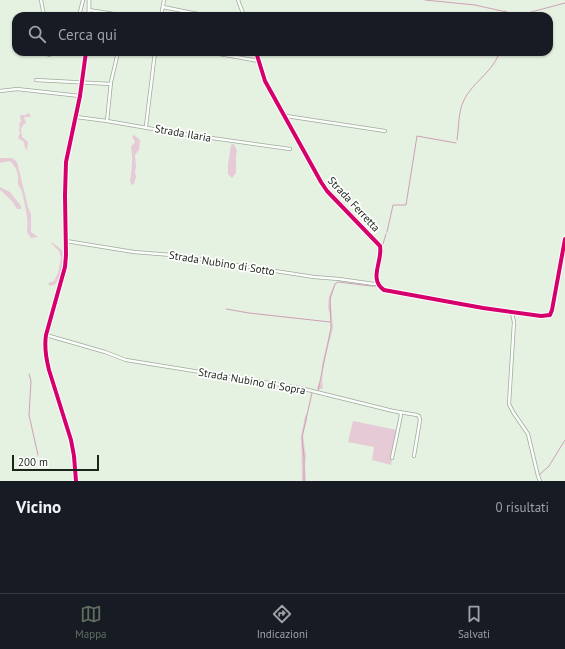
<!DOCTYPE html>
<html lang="it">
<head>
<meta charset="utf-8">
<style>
	body { margin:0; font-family:"PT Sans",sans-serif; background:#242831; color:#f1f3f6 }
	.scale { position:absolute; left:12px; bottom:10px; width:87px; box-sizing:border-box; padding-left:4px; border:2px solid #1c2419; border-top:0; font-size:11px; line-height:14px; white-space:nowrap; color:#1c2419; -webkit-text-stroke:3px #fff; paint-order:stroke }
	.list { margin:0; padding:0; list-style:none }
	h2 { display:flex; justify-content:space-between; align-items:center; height:52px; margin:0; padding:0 16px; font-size:17px }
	h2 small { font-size:13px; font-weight:400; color:#9ea1a6 }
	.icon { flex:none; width:22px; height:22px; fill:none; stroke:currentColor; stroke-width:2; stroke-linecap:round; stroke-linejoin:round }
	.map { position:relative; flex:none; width:565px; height:481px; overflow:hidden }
	.search { position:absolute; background:#171b24; box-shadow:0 1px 3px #0004; left:12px; right:12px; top:12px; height:44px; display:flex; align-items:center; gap:10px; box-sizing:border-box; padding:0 14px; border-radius:12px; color:#9ea1a6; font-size:15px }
	.sheet { height:112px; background:#171b24 }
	nav { display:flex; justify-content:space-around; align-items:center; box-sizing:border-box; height:56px; border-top:1px solid #363941; background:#171b24; font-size:11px; color:#9ea1a6 }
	nav a { display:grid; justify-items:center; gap:2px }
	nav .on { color:#626c5f }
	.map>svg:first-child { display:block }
	.green { fill:#e6cbd6 }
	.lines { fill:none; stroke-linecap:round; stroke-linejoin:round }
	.stream { stroke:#cea0b9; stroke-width:1 }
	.minor-casing { stroke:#a0aa9d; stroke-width:4 }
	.tertiary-casing { stroke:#a0aa9d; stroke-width:4.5 }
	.minor { stroke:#fbfdfa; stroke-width:2.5 }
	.tertiary { stroke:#fbfdfa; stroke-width:3 }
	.cycleway-casing { stroke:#fff; stroke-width:6 }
	.cycleway { stroke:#d6006c; stroke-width:4 }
	.labels { text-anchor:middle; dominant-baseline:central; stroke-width:3.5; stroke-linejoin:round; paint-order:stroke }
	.street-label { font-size:11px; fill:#1c2419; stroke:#fff }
</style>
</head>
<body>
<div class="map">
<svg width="565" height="481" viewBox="0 0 565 481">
	<rect width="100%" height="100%" fill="#e5f2e1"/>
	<g class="green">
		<path d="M 29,113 L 31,117 L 24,117 L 26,123 L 23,125 L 21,129 L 22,137 L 28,142 L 27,150 L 25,148 L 24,142 L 18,138 L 20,133 L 19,130 L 20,127 L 19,124 L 21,121 L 20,115 L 25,115 Z"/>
		<path d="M 134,135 L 140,140 L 139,150 L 135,155 L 136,167 L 135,171 L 136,177 L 134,184 L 132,185 L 130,181 C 132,171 133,157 131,147 L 135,142 L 132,136 Z"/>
		<path d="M 234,144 L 237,151 L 236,157 L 236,173 L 232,178 L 228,174 L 228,164 L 231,145 Z"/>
		<path d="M 0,158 L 12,158 L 17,162 L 28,207 L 31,214 L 31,232 L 38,237 L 31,238 L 27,232 C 29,219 25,206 22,192 C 21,189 19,187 18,184 C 18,183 18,178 18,177 C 18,171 14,165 10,161 L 0,163 Z"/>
		<path d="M 0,187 L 10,192 L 21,206 L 21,209 L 17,209 L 12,201 L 0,190 Z"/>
		<path d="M 51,243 L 53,243 C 56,246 61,248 63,252 C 66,258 60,279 56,283 C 54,286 53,285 50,286 L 48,283 L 54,281 L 58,273 L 61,258 L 59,251 Z"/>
		<path d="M 335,282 C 334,289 330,297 331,303 C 331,308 333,324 333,328 C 329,345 320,370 323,388 L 318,390 L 317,387 L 321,381 L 322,364 L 331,328 L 331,320 L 328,307 L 329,297 Z"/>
		<path d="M 307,414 L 307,419 L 303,435 L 305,451 L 306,454 L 305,464 L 306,481 L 302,481 L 301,437 L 305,416 Z"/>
		<path d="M 353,421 L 397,430 L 391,465 L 372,460 L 374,447 L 348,442 Z"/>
	</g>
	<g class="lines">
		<g class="stream">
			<path d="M 425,0 L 475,5 L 520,15 L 565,3"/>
			<path d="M 505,16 L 505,11"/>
			<path d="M 457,140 C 459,127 458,112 464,100 C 472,83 496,69 499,52"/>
			<path d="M 387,232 L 393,205 L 406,205 L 417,136 L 456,143"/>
			<path d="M 383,244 L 386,234"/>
			<path d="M 379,282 L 378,277 L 383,251"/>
			<path d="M 226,309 L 249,313 L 330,322"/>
			<path d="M 29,374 L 31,381 L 29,415 L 38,455"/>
			<path d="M 313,390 L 318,391 L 331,328 L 330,299 L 335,284 L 338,282 L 371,286 L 377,286"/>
			<path d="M 539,475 L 549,466 L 565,440"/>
			<path d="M 304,481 L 304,457 L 302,437 L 312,393"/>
		</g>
		<g class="minor-casing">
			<g id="minor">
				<path d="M 41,0 L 44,16"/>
				<path d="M 238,0 L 244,16"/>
				<path d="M 163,7 L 208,16"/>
				<path d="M 89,10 L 126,16"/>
				<path d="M 79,16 L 83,0"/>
				<path d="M 161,16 L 164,0"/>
				<path d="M 49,52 L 49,55"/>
				<path d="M 208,52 L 259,61"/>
				<path d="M 256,52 L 265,81 L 321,182 L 327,191 L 380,246 C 383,261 368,279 384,290 L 483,308 L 541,316 L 550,315 L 552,310 L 565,239"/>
				<path d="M 36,80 L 111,84"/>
				<path d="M 0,91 L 17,89 L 80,96"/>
				<path d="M 286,116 L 385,131"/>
				<path d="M 76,117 L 107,121 L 176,133 L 290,149"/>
				<path d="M 107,121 L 111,82 L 118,52"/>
				<path d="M 146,126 L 155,52"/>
				<path d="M 66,241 L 134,252 L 172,255 L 314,277 L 339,279 L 374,284 L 377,283"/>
				<path d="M 512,313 L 514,322 L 509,404 L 513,412 L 528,434 L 538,476 L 540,481"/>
				<path d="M 46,335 L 105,352 L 126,360 L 300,388 L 393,411 L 417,415 L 419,416 L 420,420 L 414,456"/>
				<path d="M 392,458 L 401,415 L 400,412"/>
			</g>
		</g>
		<g class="tertiary-casing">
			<g id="tertiary">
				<path d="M 89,16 L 89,0"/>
				<path d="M 76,481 L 74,456 L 71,440 L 49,370 C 46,358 44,347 46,335 L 65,267 L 66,255 L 65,195 L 66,162 L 80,96 L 86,52"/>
			</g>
		</g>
		<use href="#minor" class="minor"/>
		<use href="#tertiary" class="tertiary"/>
		<g class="cycleway-casing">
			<g id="cycleway">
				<path d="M 256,52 L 265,81 L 321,182 L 327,191 L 380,246 C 383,261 368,279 384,290 L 483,308 L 541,316 L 550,315 L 552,310 L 565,239"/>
				<path d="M 76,481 L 74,456 L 71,440 L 49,370 C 46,358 44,347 46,335 L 65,267 L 66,255 L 65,195 L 66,162 L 80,96 L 86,52"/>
			</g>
		</g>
		<use href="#cycleway" class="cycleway"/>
	</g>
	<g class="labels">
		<g class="street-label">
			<text transform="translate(183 133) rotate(10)">Strada Ilaria</text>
			<text transform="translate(354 204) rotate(47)">Strada Ferretta</text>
			<text transform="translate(222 263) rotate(9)">Strada Nubino di Sotto</text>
			<text transform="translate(252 381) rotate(10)">Strada Nubino di Sopra</text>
		</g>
	</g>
</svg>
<div class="scale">200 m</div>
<div class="search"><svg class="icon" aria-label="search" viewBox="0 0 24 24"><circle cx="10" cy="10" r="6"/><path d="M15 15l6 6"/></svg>Cerca qui</div>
</div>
<section class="sheet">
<h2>Vicino<small>0 risultati</small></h2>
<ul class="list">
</ul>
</section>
<nav>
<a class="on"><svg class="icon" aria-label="map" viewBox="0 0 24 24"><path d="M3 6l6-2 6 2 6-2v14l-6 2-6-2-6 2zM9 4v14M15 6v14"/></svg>Mappa</a>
<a><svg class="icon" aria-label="directions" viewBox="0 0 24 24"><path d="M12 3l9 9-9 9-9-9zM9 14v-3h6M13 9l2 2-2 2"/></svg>Indicazioni</a>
<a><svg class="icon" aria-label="saved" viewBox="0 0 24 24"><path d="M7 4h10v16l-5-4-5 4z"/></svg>Salvati</a>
</nav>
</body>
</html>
